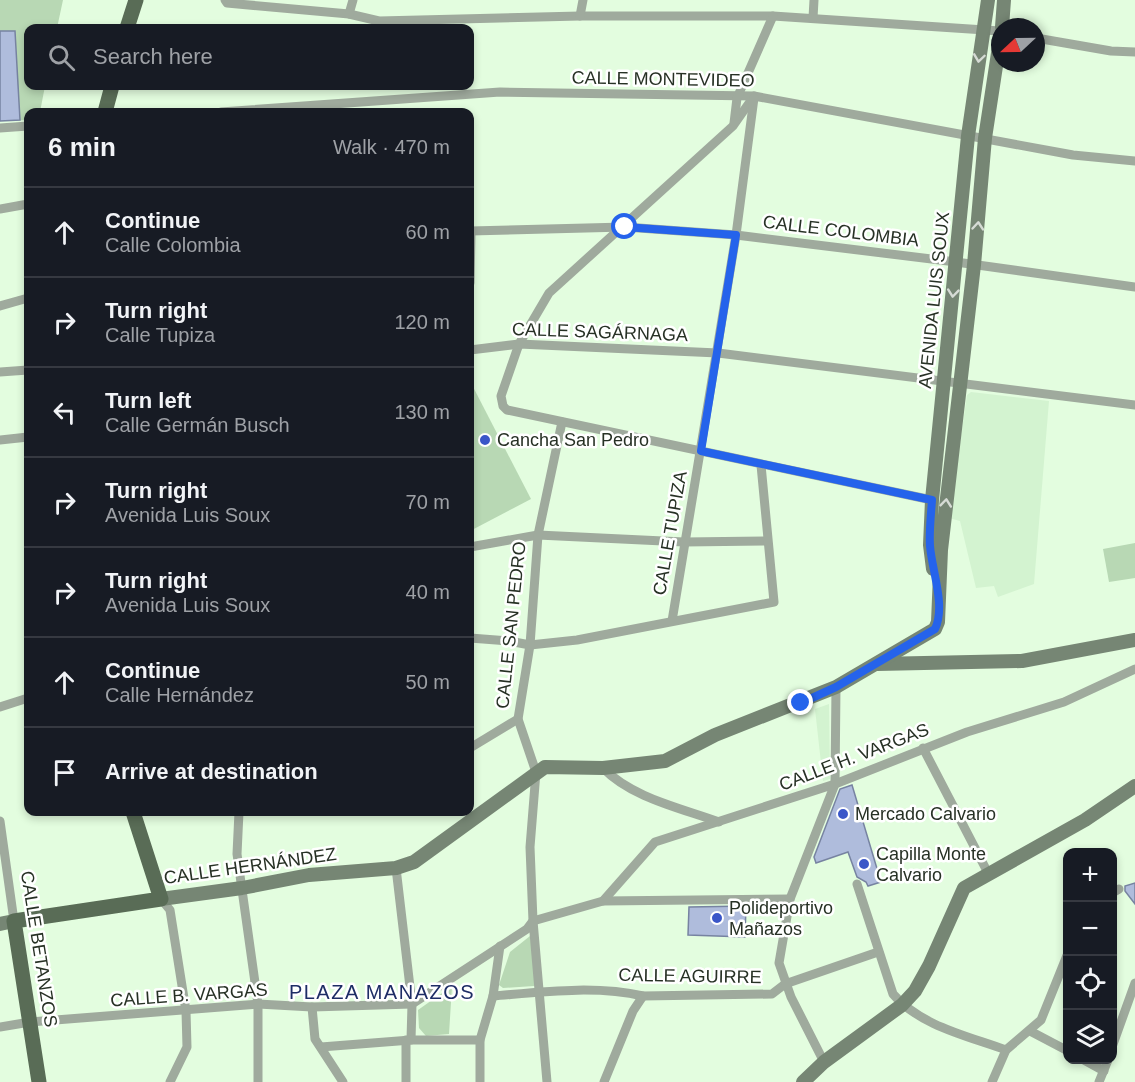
<!DOCTYPE html>
<html lang="en">
<head>
<meta charset="utf-8">
<style>
	body { margin:0; font-family:Arial,sans-serif; background:#20242c; color:#f1f3f6 }
	.controls { position:absolute; right:18px; bottom:18px; display:grid; overflow:hidden; border-radius:12px; box-shadow:0 3px 9px #0003 }
	.controls button { width:54px; height:54px; display:grid; place-items:center; padding:0; border:0; border-bottom:2px solid #363941; background:#171b24; color:#f1f3f6; font:30px sans-serif }
	.compass { position:absolute; left:991px; top:18px; width:54px; height:54px; border-radius:50%; background:#171b24; box-shadow:0 3px 9px #0003; rotate:248deg }
	.stop { position:absolute; width:18px; height:18px; margin:-14px; border:4px solid #2563eb; border-radius:50%; background:#fff }
	.stop.end { background:#2563eb; border-color:#fff; box-shadow:0 2px 6px #0008 }
	.list { margin:0; padding:0; list-style:none }
	h2 { display:flex; justify-content:space-between; align-items:center; height:78px; margin:0; padding:0 24px; font-size:26px }
	h2 small { font-size:20px; font-weight:400; color:#9ea1a6 }
	.list li { display:grid; grid-template-columns:39px 1fr auto; gap:18px; align-items:center; box-sizing:border-box; height:90px; padding:0 24px; border-top:2px solid #363941 }
	.list b { display:block; font-size:22px; white-space:nowrap }
	.list p { margin:0; font-size:20px; white-space:nowrap; color:#9ea1a6 }
	.list em { font-size:20px; font-style:normal; color:#9ea1a6 }
	.icon { flex:none; width:33px; height:33px; fill:none; stroke:currentColor; stroke-width:2; stroke-linecap:round; stroke-linejoin:round }
	.map { position:relative; flex:none; width:1135px; height:1082px; overflow:hidden }
	.search { position:absolute; background:#171b24; box-shadow:0 3px 9px #0003; left:24px; top:24px; width:450px; height:66px; display:flex; align-items:center; gap:15px; box-sizing:border-box; padding:0 21px; border-radius:12px; color:#9ea1a6; font-size:22px }
	.panel { position:absolute; background:#171b24; box-shadow:0 3px 9px #0003; left:24px; top:108px; width:450px; height:708px; border-radius:12px }
	.map>svg:first-child { display:block }
	.built { fill:#d3f3d0 }
	.green { fill:#b8d8b4 }
	.building { fill:#afbcdc; stroke:#7783a1; stroke-width:1.5 }
	.lines { fill:none; stroke-linecap:round; stroke-linejoin:round }
	.street { stroke:#9faa9d; stroke-width:9 }
	.secondary { stroke:#768674; stroke-width:14 }
	.primary { stroke:#596c56; stroke-width:15 }
	.oneway { stroke:#d6dbd5 }
	.route { stroke:#2563eb; stroke-width:8 }
	.poi-dot { fill:#3a56c8; stroke:#fff; stroke-width:2 }
	.labels { text-anchor:middle; dominant-baseline:central; stroke-width:5; stroke-linejoin:round; paint-order:stroke }
	.street-label { font-size:18px; fill:#273125; stroke:#fff }
	.poi-label { font-size:18px; fill:#273125; stroke:#fff; text-anchor:start }
	.neighbourhood-label { font-size:20px; letter-spacing:1.5px; fill:#1e2d65; stroke:#fff }
</style>
</head>
<body>
<div class="map">
<svg width="1135" height="1082" viewBox="0 0 1135 1082">
	<rect width="100%" height="100%" fill="#e3fddf"/>
	<g class="built">
		<path d="M 971,392 L 1049,401 L 1034,584 L 998,597 L 994,586 L 976,588 L 960,521 L 949,518 L 967,395 Z"/>
		<path d="M 829,704 L 830,779 L 823,781 L 815,709 Z"/>
	</g>
	<g class="green">
		<path d="M 0,0 L 63,0 L 57,28 L 28,28 L 28,86 L 45,86 L 40,112 L 28,112 L 28,120 L 0,121 Z"/>
		<path d="M 470,381 L 531,499 L 470,531 Z"/>
		<path d="M 1135,543 L 1135,578 L 1109,582 L 1103,549 Z"/>
		<path d="M 530,936 L 538,983 L 534,986 L 503,988 L 499,985 L 510,952 Z"/>
		<path d="M 452,986 L 449,1034 L 426,1036 L 419,1028 L 418,1010 Z"/>
	</g>
	<g class="building">
		<path d="M 0,31 L 15,31 L 20,120 L 0,121 Z"/>
		<path d="M 852,785 L 881,882 L 868,886 L 866,882 L 857,877 L 848,852 L 816,863 L 814,857 L 840,789 Z"/>
		<path d="M 1135,883 L 1135,904 L 1125,891 L 1125,886 Z"/>
		<path d="M 746,906 L 745,937 L 688,935 L 689,907 Z"/>
	</g>
	<g class="lines">
		<g class="street">
			<path d="M 225,0 L 227,3 L 349,14 L 379,21 L 580,16 L 773,16 L 1000,31"/>
			<path d="M 349,14 L 353,0"/>
			<path d="M 580,16 L 583,0"/>
			<path d="M 813,18 L 814,0"/>
			<path d="M 1036,38 L 1111,51 L 1135,52"/>
			<path d="M 754,96 L 733,126 L 549,293 L 519,344 L 501,396 L 503,406 L 507,410 L 932,500"/>
			<path d="M 221,112 L 500,92 L 754,96 L 1073,155 L 1135,161"/>
			<path d="M 734,123 L 737,98 L 773,16"/>
			<path d="M 0,128 L 28,126"/>
			<path d="M 0,209 L 28,204"/>
			<path d="M 470,231 L 625,227 L 736,235 L 956,262 L 1135,287"/>
			<path d="M 470,283 L 471,231"/>
			<path d="M 0,306 L 28,298"/>
			<path d="M 470,350 L 519,344 L 718,353 L 1135,405"/>
			<path d="M 0,372 L 28,370"/>
			<path d="M 0,440 L 28,437"/>
			<path d="M 470,547 L 538,535 L 684,542 L 767,541"/>
			<path d="M 672,621 L 736,235 L 754,98"/>
			<path d="M 470,638 L 509,641 L 530,645 L 577,640 L 774,602 L 761,465"/>
			<path d="M 0,707 L 28,698"/>
			<path d="M 470,748 L 518,719"/>
			<path d="M 923,748 L 988,873"/>
			<path d="M 603,768 C 632,798 681,808 719,822"/>
			<path d="M 239,812 L 237,854 L 258,1004 L 258,1082"/>
			<path d="M 0,821 L 14,921"/>
			<path d="M 396,868 L 412,1004 L 411,1040"/>
			<path d="M 857,884 L 893,994 C 920,1026 968,1036 1006,1050"/>
			<path d="M 1112,893 L 1119,889"/>
			<path d="M 161,899 L 170,910 L 186,1011 L 187,1047 L 170,1082"/>
			<path d="M 603,901 L 655,842 L 835,784 L 967,732 L 1064,702 L 1135,669"/>
			<path d="M 493,996 C 541,992 596,985 643,996 L 772,994 L 785,984 L 878,952"/>
			<path d="M 312,1007 L 315,1039 L 343,1082"/>
			<path d="M 0,1027 L 30,1022 L 258,1004 L 312,1007 L 412,1004 L 527,929 L 533,921 L 603,901 L 790,899"/>
			<path d="M 1030,1031 L 1068,1051"/>
			<path d="M 321,1047 L 411,1040 L 480,1040"/>
			<path d="M 1112,1047 L 1135,983"/>
			<path d="M 1084,1060 L 1104,1071"/>
			<path d="M 824,1062 L 791,997 L 779,963 L 790,899 L 835,784 L 836,687"/>
			<path d="M 406,1082 L 406,1040"/>
			<path d="M 480,1082 L 480,1040 L 493,996 L 500,946"/>
			<path d="M 547,1082 L 533,921 L 530,847 L 536,772 L 518,719 L 530,645 L 538,535 L 562,422"/>
			<path d="M 604,1082 L 633,1011 L 643,996"/>
			<path d="M 992,1082 L 1006,1050 L 1041,1020 L 1068,953"/>
			<path d="M 1099,1082 L 1108,1060"/>
		</g>
		<g class="secondary">
			<path d="M 1002,27 L 1004,0"/>
			<path d="M 933,569 L 930,545 L 932,500 L 968,136 L 988,0"/>
			<path d="M 877,664 L 1022,661 L 1135,640"/>
			<path d="M 161,899 L 242,888 L 309,875 L 396,868 L 414,862 L 545,767 L 603,768 L 665,761 L 715,735 L 836,687 L 935,629 L 938,622 L 941,550 L 974,265 L 985,138 L 1000,40"/>
			<path d="M 0,924 L 14,921"/>
			<path d="M 803,1082 L 824,1062 L 902,1005 L 915,991 L 929,966 L 964,888 L 1085,820 L 1135,786"/>
		</g>
		<g class="primary">
			<path d="M 127,28 L 136,0"/>
			<path d="M 105,112 L 112,86"/>
			<path d="M 39,1082 L 14,921 L 161,899 L 133,812"/>
		</g>
	</g>
	<defs><path id="oneway-chevron" d="M-2-3.5L2.5 0L-2 3.5" fill="none" stroke-width="1.6" stroke-linecap="round" stroke-linejoin="round" transform="scale(1.5)"/></defs>
	<g class="oneway">
		<use href="#oneway-chevron" transform="translate(979 58) rotate(98)"/>
		<use href="#oneway-chevron" transform="translate(978 226) rotate(-85)"/>
		<use href="#oneway-chevron" transform="translate(953 293) rotate(96)"/>
		<use href="#oneway-chevron" transform="translate(946 503) rotate(-84)"/>
	</g>
	<g class="lines">
		<path class="route" d="M 625,227 L 736,235 L 701,451 L 932,500 C 931,515 929,531 930,546 C 932,571 946,606 935,629 L 836,687 L 801,703"/>
	</g>
	<g class="poi-dot">
		<circle cx="485" cy="440" r="6"/>
		<circle cx="843" cy="814" r="6"/>
		<circle cx="864" cy="864" r="6"/>
		<circle cx="717" cy="918" r="6"/>
	</g>
	<g class="labels">
		<g class="street-label">
			<text transform="translate(663 79) rotate(1)">CALLE MONTEVIDEO</text>
			<text transform="translate(841 231) rotate(7)">CALLE COLOMBIA</text>
			<text transform="translate(934 300) rotate(-84)">AVENIDA LUIS SOUX</text>
			<text transform="translate(600 332) rotate(2)">CALLE SAGÁRNAGA</text>
			<text transform="translate(670 533) rotate(-80)">CALLE TUPIZA</text>
			<text transform="translate(511 625) rotate(-84)">CALLE SAN PEDRO</text>
			<text transform="translate(854 757) rotate(-21)">CALLE H. VARGAS</text>
			<text transform="translate(250 866) rotate(-8)">CALLE HERNÁNDEZ</text>
			<text transform="translate(39 949) rotate(81)">CALLE BETANZOS</text>
			<text transform="translate(690 976) rotate(1)">CALLE AGUIRRE</text>
			<text transform="translate(189 995) rotate(-4)">CALLE B. VARGAS</text>
		</g>
		<g class="poi-label">
			<text x="497" y="440">Cancha San Pedro</text>
			<text x="855" y="814">Mercado Calvario</text>
			<text x="876" y="854">Capilla Monte<tspan x="876" dy="21">Calvario</tspan></text>
			<text x="729" y="908">Polideportivo<tspan x="729" dy="21">Mañazos</tspan></text>
		</g>
		<g class="neighbourhood-label">
			<text x="382" y="992">PLAZA MANAZOS</text>
		</g>
	</g>
</svg>
<div class="controls">
<button>+</button>
<button>−</button>
<button><svg class="icon" aria-label="locate" viewBox="0 0 24 24"><circle cx="12" cy="12" r="6"/><path d="M12 2v4M12 18v4M2 12h4M18 12h4"/></svg></button>
<button><svg class="icon" aria-label="layers" viewBox="0 0 24 24"><path d="M12 4l9 5-9 5-9-5zM3 14l9 5 9-5"/></svg></button>
</div>
<svg class="compass" viewBox="-18 -18 36 36"><path d="M0-13l5 13h-10z" fill="#e53935"/><path d="M0 13l5-13h-10z" fill="#9ea1a6"/></svg>
<div class="stop" style="left:625px;top:227px"></div>
<div class="stop end" style="left:801px;top:703px"></div>
<div class="search"><svg class="icon" aria-label="search" viewBox="0 0 24 24"><circle cx="10" cy="10" r="6"/><path d="M15 15l6 6"/></svg>Search here</div>
<section class="panel">
<h2>6 min<small>Walk · 470 m</small></h2>
<ul class="list">
<li><svg class="icon" aria-label="ahead" viewBox="0 0 24 24"><path d="M12 20V5M6 11l6-6 6 6"/></svg><div><b>Continue</b><p>Calle Colombia</p></div><em>60 m</em></li>
<li><svg class="icon" aria-label="right" viewBox="0 0 24 24"><path d="M7 20v-9h11M14 6l5 5-5 5"/></svg><div><b>Turn right</b><p>Calle Tupiza</p></div><em>120 m</em></li>
<li><svg class="icon" aria-label="left" viewBox="0 0 24 24"><path d="M17 20v-9H6M10 6l-5 5 5 5"/></svg><div><b>Turn left</b><p>Calle Germán Busch</p></div><em>130 m</em></li>
<li><svg class="icon" aria-label="right" viewBox="0 0 24 24"><path d="M7 20v-9h11M14 6l5 5-5 5"/></svg><div><b>Turn right</b><p>Avenida Luis Soux</p></div><em>70 m</em></li>
<li><svg class="icon" aria-label="right" viewBox="0 0 24 24"><path d="M7 20v-9h11M14 6l5 5-5 5"/></svg><div><b>Turn right</b><p>Avenida Luis Soux</p></div><em>40 m</em></li>
<li><svg class="icon" aria-label="ahead" viewBox="0 0 24 24"><path d="M12 20V5M6 11l6-6 6 6"/></svg><div><b>Continue</b><p>Calle Hernández</p></div><em>50 m</em></li>
<li><svg class="icon" aria-label="arrive" viewBox="0 0 24 24"><path d="M6 21V4h12l-3 4 3 4H6"/></svg><div><b>Arrive at destination</b></div></li>
</ul>
</section>
</div>
</body>
</html>
